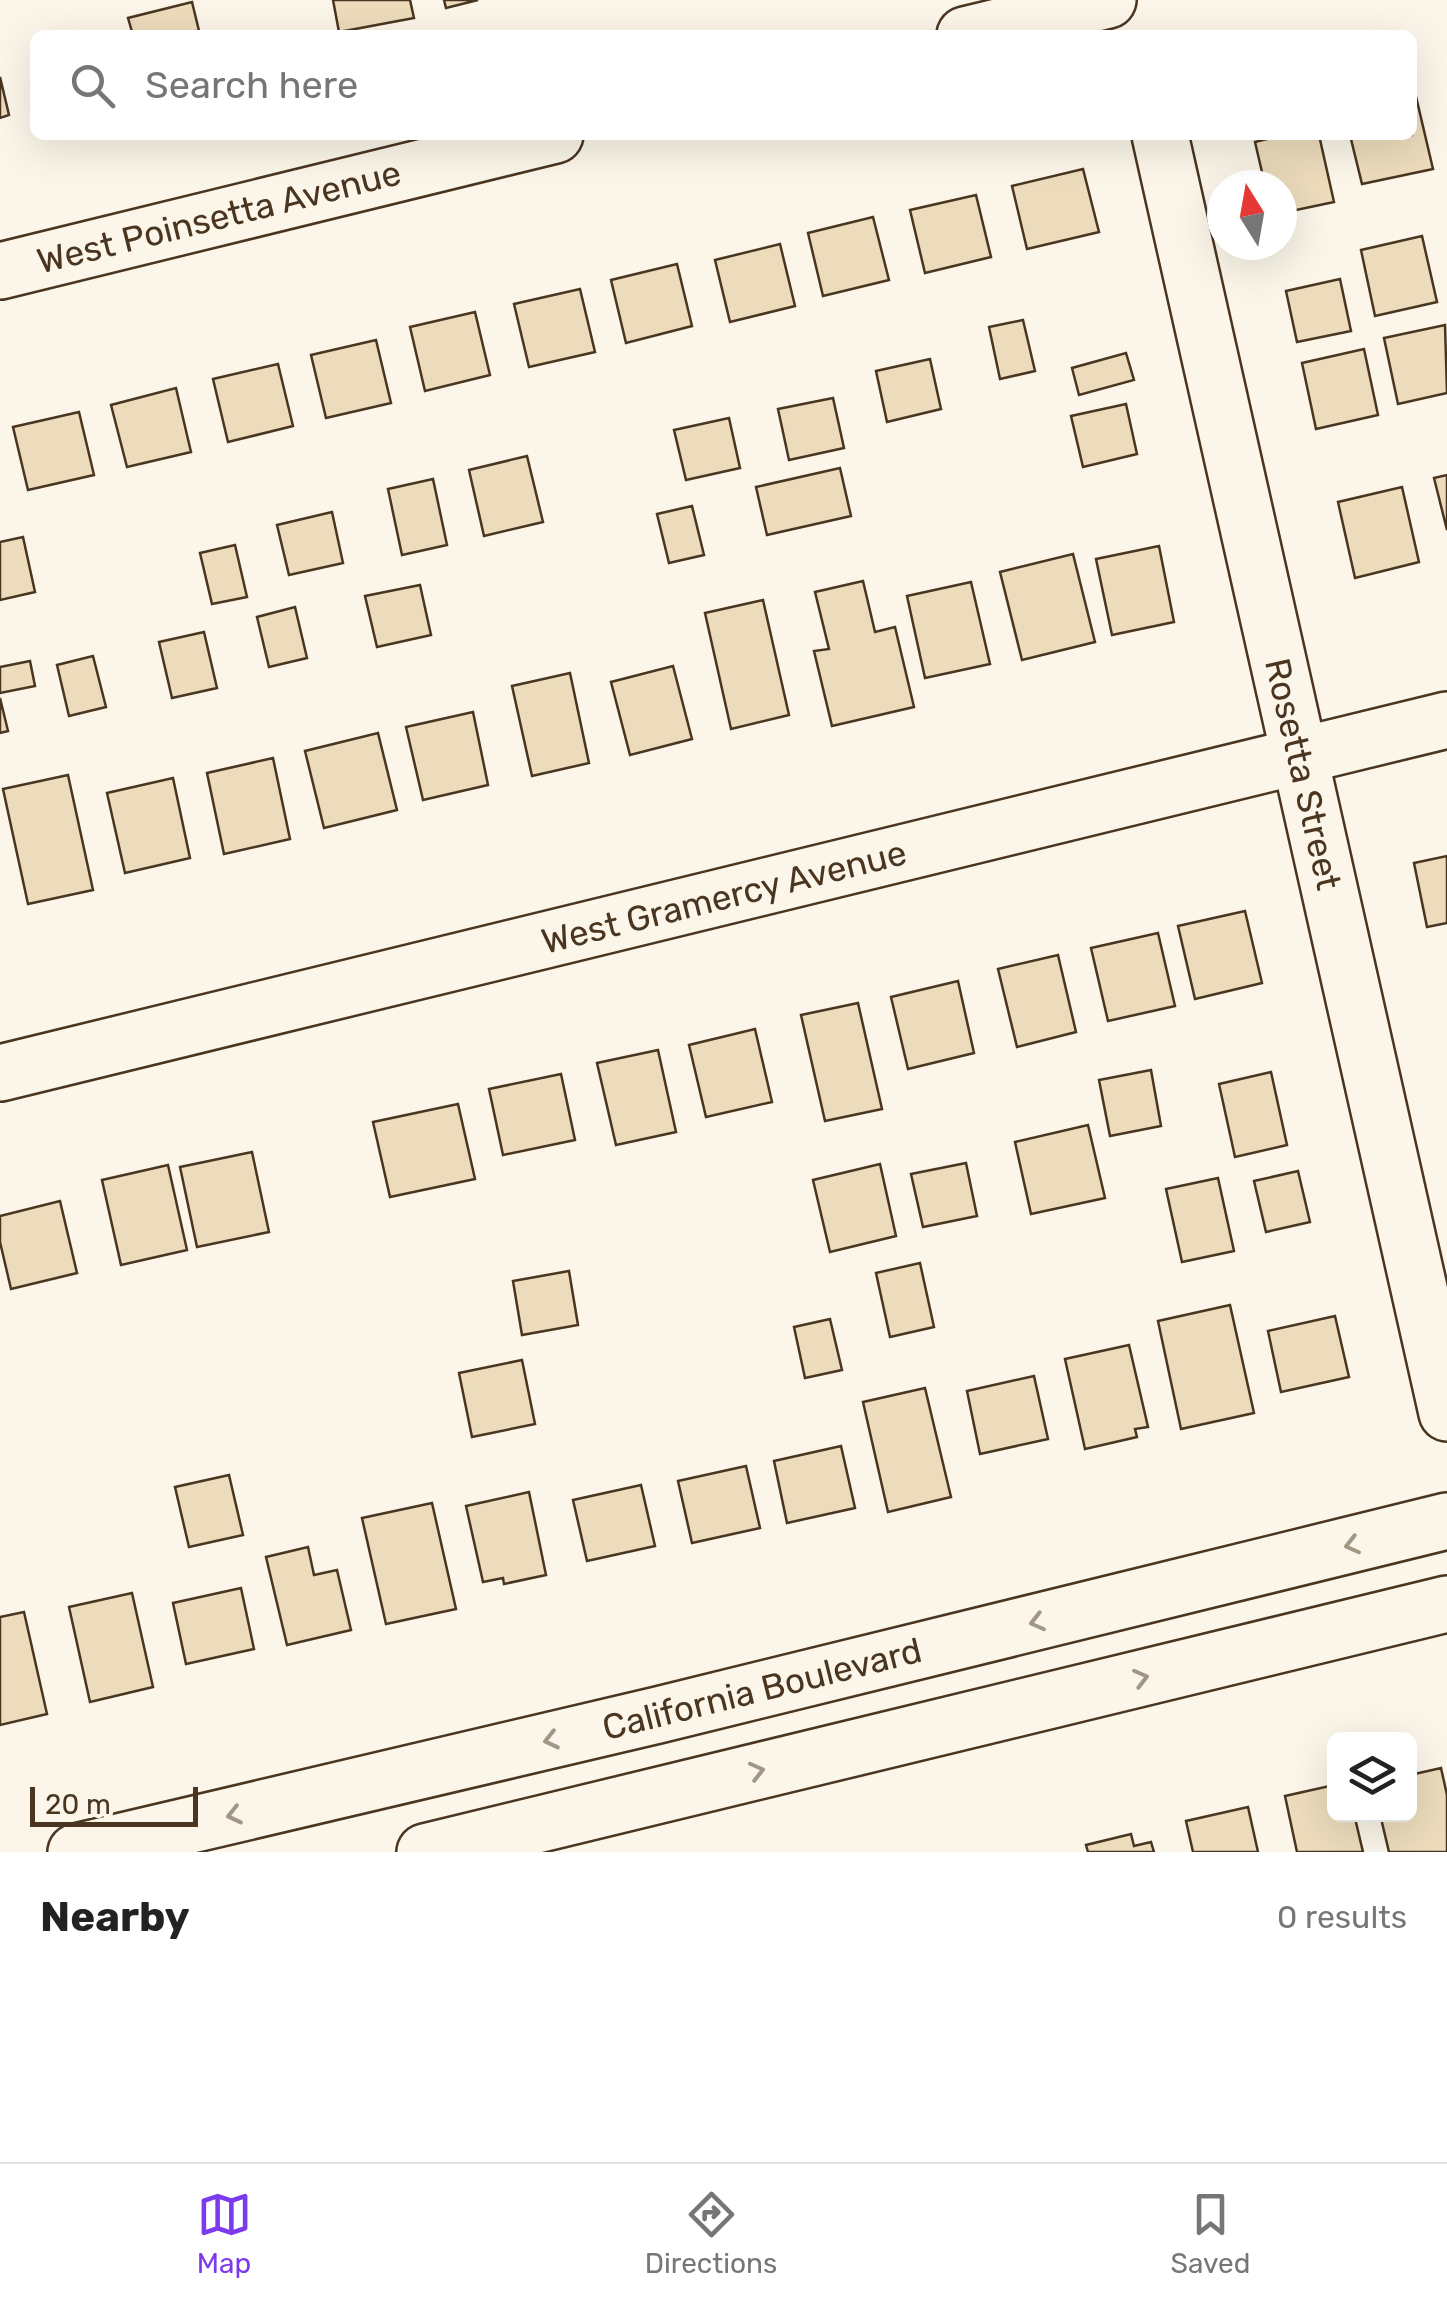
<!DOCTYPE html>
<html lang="en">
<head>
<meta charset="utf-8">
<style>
	body { margin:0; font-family:Rubik,sans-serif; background:#f2f2f2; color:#222 }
	.controls { position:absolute; right:30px; bottom:30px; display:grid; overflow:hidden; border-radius:15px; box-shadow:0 10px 40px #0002 }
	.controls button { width:90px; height:90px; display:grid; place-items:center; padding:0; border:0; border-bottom:2px solid #e0e0e0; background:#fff; color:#222; font:50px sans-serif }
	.compass { position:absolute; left:1207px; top:170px; width:90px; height:90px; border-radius:50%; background:#fff; box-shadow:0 10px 40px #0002; rotate:349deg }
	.scale { position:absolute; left:30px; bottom:25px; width:168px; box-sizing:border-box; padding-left:10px; border:5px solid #4a3520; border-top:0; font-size:28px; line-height:35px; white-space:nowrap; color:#4a3520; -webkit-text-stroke:8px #fbf6e9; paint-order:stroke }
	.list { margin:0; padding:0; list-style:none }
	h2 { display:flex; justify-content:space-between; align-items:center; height:130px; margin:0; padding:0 40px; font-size:42px }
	h2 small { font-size:32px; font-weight:400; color:#767676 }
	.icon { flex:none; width:55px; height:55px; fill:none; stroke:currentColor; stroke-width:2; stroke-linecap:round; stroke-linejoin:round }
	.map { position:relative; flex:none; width:1447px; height:1852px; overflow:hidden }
	.search { position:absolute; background:#fff; box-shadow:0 10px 40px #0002; left:30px; right:30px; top:30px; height:110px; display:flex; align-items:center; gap:25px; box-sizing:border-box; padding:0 35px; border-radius:15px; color:#767676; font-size:38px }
	.sheet { height:310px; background:#fff }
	nav { display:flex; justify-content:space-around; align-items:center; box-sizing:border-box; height:140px; border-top:2px solid #e0e0e0; background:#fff; font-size:28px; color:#767676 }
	nav a { display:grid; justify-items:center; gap:5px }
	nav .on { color:#7c3aed }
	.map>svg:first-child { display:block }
	.building { fill:#ecdcbc; stroke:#4a3520; stroke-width:2.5 }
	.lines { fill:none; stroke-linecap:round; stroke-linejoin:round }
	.minor-casing { stroke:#4a3520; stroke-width:60 }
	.minor { stroke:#fbf6e9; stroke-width:55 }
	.oneway { stroke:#a29684 }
	.labels { text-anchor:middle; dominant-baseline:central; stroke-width:8; stroke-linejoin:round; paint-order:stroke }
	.street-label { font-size:35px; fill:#4a3520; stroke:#fbf6e9 }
</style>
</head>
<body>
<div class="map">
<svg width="1447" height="1852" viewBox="0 0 1447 1852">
	<rect width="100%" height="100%" fill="#fbf6e9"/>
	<g class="building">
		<path d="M 333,0 L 410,0 L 414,18 L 339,32 Z"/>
		<path d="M 444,0 L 478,0 L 446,8 Z"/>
		<path d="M 192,2 L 200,35 L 133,35 L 128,18 Z"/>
		<path d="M 0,77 L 9,115 L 0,118 Z"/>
		<path d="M 1414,88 L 1433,169 L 1362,184 L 1350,135 L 1412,135 L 1412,89 Z"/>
		<path d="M 1274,135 L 1319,135 L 1334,202 L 1282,213 L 1282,185 L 1265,185 L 1255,142 L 1275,137 Z"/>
		<path d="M 1083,169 L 1099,232 L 1027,249 L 1012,186 Z"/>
		<path d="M 976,195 L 991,257 L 925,273 L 910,210 Z"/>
		<path d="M 873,217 L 889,280 L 823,296 L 808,233 Z"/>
		<path d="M 1422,236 L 1437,302 L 1375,316 L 1361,250 Z"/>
		<path d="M 780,244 L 795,306 L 730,322 L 715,260 Z"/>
		<path d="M 677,264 L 692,326 L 626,343 L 611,280 Z"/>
		<path d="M 1340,279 L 1351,331 L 1297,342 L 1286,291 Z"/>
		<path d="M 580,289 L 595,352 L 529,367 L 514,304 Z"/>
		<path d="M 475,312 L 490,375 L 425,391 L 410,327 Z"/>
		<path d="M 1023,320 L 1035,371 L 1000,379 L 989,327 Z"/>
		<path d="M 1445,325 L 1447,393 L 1398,404 L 1384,338 Z"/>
		<path d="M 376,340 L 391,403 L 326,418 L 311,355 Z"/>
		<path d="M 1364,349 L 1378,415 L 1316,429 L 1302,363 Z"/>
		<path d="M 1126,353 L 1134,380 L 1079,395 L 1072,368 Z"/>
		<path d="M 930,359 L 941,409 L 887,422 L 876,371 Z"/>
		<path d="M 278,364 L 293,426 L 228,442 L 213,379 Z"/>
		<path d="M 176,388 L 191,452 L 127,467 L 111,405 Z"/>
		<path d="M 833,398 L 844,448 L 789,460 L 778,409 Z"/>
		<path d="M 1126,404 L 1137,454 L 1083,467 L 1071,416 Z"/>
		<path d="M 79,412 L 94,475 L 28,490 L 13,427 Z"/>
		<path d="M 729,418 L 740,468 L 686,480 L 674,430 Z"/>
		<path d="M 527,456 L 543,522 L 484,536 L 469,470 Z"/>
		<path d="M 840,468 L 851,516 L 767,535 L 756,487 Z"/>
		<path d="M 1447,475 L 1447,530 L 1434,478 Z"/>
		<path d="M 433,479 L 447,545 L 402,555 L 388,489 Z"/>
		<path d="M 1402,487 L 1419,562 L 1355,578 L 1338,502 Z"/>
		<path d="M 692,506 L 704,555 L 669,563 L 657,514 Z"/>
		<path d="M 332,512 L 343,563 L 289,575 L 277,525 Z"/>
		<path d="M 23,537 L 35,592 L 0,600 L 0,542 Z"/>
		<path d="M 235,545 L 247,597 L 212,604 L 200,553 Z"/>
		<path d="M 1159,546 L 1174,622 L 1112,635 L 1096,559 Z"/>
		<path d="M 1073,554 L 1095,642 L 1022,660 L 1000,572 Z"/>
		<path d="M 863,581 L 875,632 L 895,627 L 914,707 L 832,726 L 814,651 L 829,649 L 815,592 Z"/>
		<path d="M 971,582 L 990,664 L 925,678 L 907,596 Z"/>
		<path d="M 420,585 L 431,635 L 377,647 L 365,596 Z"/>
		<path d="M 763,600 L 789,715 L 731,729 L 705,613 Z"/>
		<path d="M 295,607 L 307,658 L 269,667 L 257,617 Z"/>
		<path d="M 204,632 L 217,688 L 172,698 L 159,642 Z"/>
		<path d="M 93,656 L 106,707 L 69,716 L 57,665 Z"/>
		<path d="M 30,661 L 35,686 L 0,693 L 0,667 Z"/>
		<path d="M 673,666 L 692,739 L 630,755 L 611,682 Z"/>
		<path d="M 570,673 L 589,763 L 532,776 L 512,686 Z"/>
		<path d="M 0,698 L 8,731 L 0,733 Z"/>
		<path d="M 473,712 L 488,785 L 423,800 L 406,727 Z"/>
		<path d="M 378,733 L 397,810 L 324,828 L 305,751 Z"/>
		<path d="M 273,758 L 290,839 L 224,854 L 207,773 Z"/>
		<path d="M 68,775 L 93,890 L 28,904 L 3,789 Z"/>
		<path d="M 173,778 L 190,858 L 125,873 L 107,793 Z"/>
		<path d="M 1447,856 L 1447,923 L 1427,927 L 1414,863 Z"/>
		<path d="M 1245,911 L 1262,983 L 1195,999 L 1178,926 Z"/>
		<path d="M 1158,933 L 1175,1006 L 1108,1021 L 1091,948 Z"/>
		<path d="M 1058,955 L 1076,1032 L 1017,1047 L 998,969 Z"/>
		<path d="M 958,981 L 974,1053 L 908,1069 L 891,997 Z"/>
		<path d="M 858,1003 L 882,1109 L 825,1121 L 801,1015 Z"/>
		<path d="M 755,1029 L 772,1102 L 706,1117 L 689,1045 Z"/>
		<path d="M 658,1050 L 676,1132 L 616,1145 L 597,1063 Z"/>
		<path d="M 1151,1070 L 1161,1126 L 1110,1136 L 1099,1080 Z"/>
		<path d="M 1271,1072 L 1287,1145 L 1235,1157 L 1219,1084 Z"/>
		<path d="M 561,1074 L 575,1140 L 503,1155 L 489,1089 Z"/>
		<path d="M 458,1104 L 475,1179 L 390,1197 L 373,1122 Z"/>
		<path d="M 1088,1125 L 1105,1198 L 1031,1214 L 1015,1142 Z"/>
		<path d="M 252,1152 L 269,1232 L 197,1247 L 180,1167 Z"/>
		<path d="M 966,1163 L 977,1216 L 923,1227 L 911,1174 Z"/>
		<path d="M 880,1164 L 896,1236 L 830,1252 L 813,1180 Z"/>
		<path d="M 168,1165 L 187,1250 L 121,1265 L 102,1180 Z"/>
		<path d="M 1298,1171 L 1310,1222 L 1266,1232 L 1254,1181 Z"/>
		<path d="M 1218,1178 L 1234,1251 L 1182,1262 L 1166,1189 Z"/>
		<path d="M 60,1201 L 77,1273 L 11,1289 L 0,1242 L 0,1216 Z"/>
		<path d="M 920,1263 L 934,1327 L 890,1337 L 876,1273 Z"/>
		<path d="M 569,1271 L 578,1325 L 522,1335 L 513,1281 Z"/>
		<path d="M 1230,1305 L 1254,1413 L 1181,1429 L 1158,1321 Z"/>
		<path d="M 1335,1316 L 1349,1377 L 1281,1392 L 1268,1331 Z"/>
		<path d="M 830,1319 L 842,1370 L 805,1378 L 794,1327 Z"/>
		<path d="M 1129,1345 L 1148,1427 L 1135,1429 L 1137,1437 L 1085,1449 L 1065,1359 Z"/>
		<path d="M 522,1360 L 535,1424 L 472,1437 L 459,1373 Z"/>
		<path d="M 1034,1376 L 1048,1439 L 980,1454 L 967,1391 Z"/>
		<path d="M 925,1388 L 951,1497 L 888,1512 L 863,1402 Z"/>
		<path d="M 841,1446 L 855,1508 L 787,1523 L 774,1461 Z"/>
		<path d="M 746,1466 L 760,1528 L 692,1543 L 678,1481 Z"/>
		<path d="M 229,1475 L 243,1535 L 189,1547 L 175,1487 Z"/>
		<path d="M 641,1485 L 655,1546 L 587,1561 L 573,1500 Z"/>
		<path d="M 529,1492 L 546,1575 L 504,1584 L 503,1578 L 483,1582 L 466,1506 Z"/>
		<path d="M 432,1503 L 456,1609 L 386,1624 L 362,1518 Z"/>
		<path d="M 308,1547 L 314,1575 L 337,1570 L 351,1630 L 287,1645 L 266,1557 Z"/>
		<path d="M 241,1588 L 254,1649 L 186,1664 L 173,1603 Z"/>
		<path d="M 132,1593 L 153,1687 L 90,1702 L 69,1607 Z"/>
		<path d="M 24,1612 L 47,1714 L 0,1725 L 0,1617 Z"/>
		<path d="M 1441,1768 L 1447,1795 L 1447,1852 L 1389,1852 L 1380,1814 L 1410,1814 L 1410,1775 Z"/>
		<path d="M 1334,1785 L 1334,1814 L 1354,1814 L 1363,1852 L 1297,1852 L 1285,1796 Z"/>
		<path d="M 1248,1807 L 1258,1852 L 1193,1852 L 1186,1821 Z"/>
		<path d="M 1131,1834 L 1134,1846 L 1151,1842 L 1154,1852 L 1088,1852 L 1086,1845 Z"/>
	</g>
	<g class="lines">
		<g class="minor-casing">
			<g id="minor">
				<path d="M 965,35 L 1108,0"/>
				<path d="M 1160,135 L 1447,1413"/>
				<path d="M 0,271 L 555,135"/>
				<path d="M 0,1073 L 1447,720"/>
				<path d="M 76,1852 L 658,1715 L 1447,1521"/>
				<path d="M 425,1852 L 1447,1604"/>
			</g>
		</g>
		<use href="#minor" class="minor"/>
	</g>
	<defs><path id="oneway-chevron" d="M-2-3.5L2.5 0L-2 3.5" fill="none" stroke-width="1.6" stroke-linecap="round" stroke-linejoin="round" transform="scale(2.5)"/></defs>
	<g class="oneway">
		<use href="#oneway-chevron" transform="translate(1352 1545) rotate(166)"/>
		<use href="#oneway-chevron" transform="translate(1037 1622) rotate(166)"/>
		<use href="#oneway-chevron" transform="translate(1141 1678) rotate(-14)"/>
		<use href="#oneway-chevron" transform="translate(551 1740) rotate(167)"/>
		<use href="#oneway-chevron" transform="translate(757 1771) rotate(-14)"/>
		<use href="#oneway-chevron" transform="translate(234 1815) rotate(167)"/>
	</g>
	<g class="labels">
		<g class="street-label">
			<text transform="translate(219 217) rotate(-14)">West Poinsetta Avenue</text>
			<text transform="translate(1303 774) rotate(77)">Rosetta Street</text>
			<text transform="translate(724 897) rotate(-14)">West Gramercy Avenue</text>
			<text transform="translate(762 1689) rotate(-14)">California Boulevard</text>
		</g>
	</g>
</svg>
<div class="controls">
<button><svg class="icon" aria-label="layers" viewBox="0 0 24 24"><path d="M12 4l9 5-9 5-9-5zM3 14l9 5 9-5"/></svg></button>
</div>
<svg class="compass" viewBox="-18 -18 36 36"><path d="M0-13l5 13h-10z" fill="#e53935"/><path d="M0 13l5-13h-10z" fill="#767676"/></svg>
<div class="scale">20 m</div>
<div class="search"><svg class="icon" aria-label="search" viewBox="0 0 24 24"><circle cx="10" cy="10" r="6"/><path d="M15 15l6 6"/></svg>Search here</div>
</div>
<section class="sheet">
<h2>Nearby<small>0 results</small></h2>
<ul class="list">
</ul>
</section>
<nav>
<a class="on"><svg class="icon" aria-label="map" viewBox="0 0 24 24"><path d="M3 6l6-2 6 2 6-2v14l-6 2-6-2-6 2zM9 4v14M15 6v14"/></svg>Map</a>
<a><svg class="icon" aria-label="directions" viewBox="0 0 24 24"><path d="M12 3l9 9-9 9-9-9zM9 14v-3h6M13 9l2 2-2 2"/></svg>Directions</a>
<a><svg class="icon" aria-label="saved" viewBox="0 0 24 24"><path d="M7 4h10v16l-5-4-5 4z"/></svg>Saved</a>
</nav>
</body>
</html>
